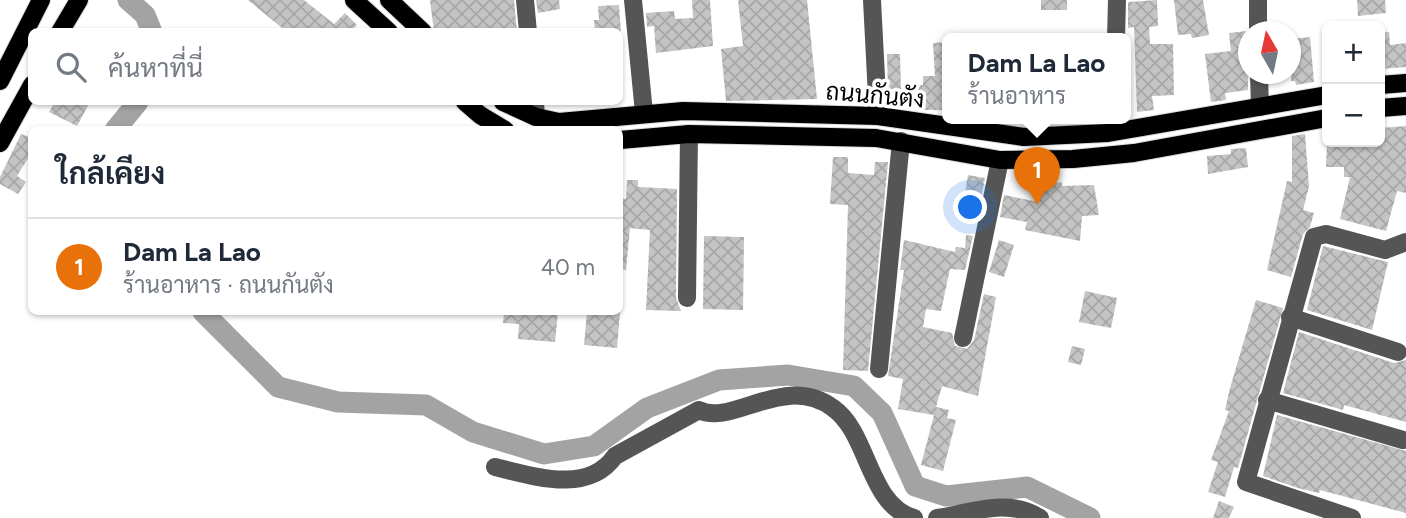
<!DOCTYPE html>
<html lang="th">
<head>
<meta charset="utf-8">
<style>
	body { margin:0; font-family:Figtree,Sarabun,sans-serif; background:#f6f6f7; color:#1f2937 }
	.controls { position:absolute; right:21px; top:21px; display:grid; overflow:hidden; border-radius:10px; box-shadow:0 2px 5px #0004 }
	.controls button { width:63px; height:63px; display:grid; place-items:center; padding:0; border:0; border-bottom:2px solid #e0e1e3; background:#fff; color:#1f2937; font:35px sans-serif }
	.compass { position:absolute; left:1238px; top:21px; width:63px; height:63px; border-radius:50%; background:#fff; box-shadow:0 2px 5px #0004; rotate:351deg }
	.you { position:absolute; left:971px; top:208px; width:24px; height:24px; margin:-18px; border:5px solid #fff; border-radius:50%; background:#1a73e8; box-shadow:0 0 0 10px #1a73e833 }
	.badge { display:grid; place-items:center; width:46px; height:46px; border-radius:50%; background:#d93025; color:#fff; font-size:23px; font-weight:700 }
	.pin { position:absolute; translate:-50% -58px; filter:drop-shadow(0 2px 4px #0008) }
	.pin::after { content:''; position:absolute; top:37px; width:24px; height:21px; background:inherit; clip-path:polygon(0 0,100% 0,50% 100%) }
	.popup { position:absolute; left:942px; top:33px; width:189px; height:91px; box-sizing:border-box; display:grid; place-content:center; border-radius:10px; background:#fff; filter:drop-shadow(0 2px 5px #0005); font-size:23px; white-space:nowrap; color:#747a83 }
	.popup b { font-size:26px; color:#1f2937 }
	.popup::after { content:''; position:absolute; left:50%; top:100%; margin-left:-14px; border:14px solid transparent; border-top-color:#fff }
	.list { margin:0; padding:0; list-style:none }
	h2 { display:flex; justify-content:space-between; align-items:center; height:91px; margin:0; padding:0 28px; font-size:30px }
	h2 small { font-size:23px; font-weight:400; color:#747a83 }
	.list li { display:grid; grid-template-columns:46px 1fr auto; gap:21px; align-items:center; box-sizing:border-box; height:98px; padding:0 28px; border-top:2px solid #e0e1e3 }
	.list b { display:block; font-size:26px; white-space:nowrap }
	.list p { margin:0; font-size:23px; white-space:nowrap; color:#747a83 }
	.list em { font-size:23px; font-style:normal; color:#747a83 }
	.icon { flex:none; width:38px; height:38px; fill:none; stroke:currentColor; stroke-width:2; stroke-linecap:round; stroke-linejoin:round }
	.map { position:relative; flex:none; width:1406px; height:518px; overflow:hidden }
	.search { position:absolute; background:#fff; box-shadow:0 2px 5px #0004; left:28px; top:28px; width:595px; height:77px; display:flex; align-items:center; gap:18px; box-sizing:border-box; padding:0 24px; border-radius:10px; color:#747a83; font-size:26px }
	.panel { position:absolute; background:#fff; box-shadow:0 2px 5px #0004; left:28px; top:126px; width:595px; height:189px; border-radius:10px }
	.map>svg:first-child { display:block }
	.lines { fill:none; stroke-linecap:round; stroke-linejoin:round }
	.river { stroke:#a3a3a3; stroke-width:21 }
	.building { fill:url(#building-cross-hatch) }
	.major-casing { stroke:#dbdbdb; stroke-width:20 }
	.minor { stroke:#555; stroke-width:18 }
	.major { stroke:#000; stroke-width:18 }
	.labels { text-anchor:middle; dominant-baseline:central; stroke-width:7; stroke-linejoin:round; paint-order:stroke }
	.street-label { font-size:24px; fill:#000; stroke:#fff }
</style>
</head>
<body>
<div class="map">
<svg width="1406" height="518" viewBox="0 0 1406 518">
	<defs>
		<pattern id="building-cross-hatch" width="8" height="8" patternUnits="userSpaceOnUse" patternTransform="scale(1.75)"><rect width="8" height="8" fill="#c4c4c4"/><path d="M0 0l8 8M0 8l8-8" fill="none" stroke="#a7a7a7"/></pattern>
	</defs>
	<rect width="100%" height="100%" fill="#fff"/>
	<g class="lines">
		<g class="river">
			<path d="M 128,0 L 145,15 L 152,32"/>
			<path d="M 115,130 L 138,102"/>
			<path d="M 203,312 L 278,387 L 338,402 L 426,405 L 473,432 L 544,454 L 594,446 L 647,408 L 719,380 L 788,375 L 854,386 L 882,413 L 915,486 L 946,496 L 1027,487 L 1090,518"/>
		</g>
	</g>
	<g class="building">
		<path d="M 248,0 L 304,0 L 334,24 L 345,13 L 357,25 L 350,32 L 287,32 Z"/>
		<path d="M 430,0 L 514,0 L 517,32 L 434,32 Z"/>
		<path d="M 536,0 L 559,0 L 560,9 L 538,13 Z"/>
		<path d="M 692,0 L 710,0 L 713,46 L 656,53 L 654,26 L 647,27 L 646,13 L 674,11 L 675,19 L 693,18 Z"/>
		<path d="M 738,0 L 807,0 L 817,99 L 726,101 L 721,49 L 743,46 Z"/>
		<rect x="1041" y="0" width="26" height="10"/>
		<path d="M 1157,0 L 1158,26 L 1149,27 L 1150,44 L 1173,44 L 1174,95 L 1152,96 L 1154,110 L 1137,112 L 1134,27 L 1128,28 L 1128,2 Z"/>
		<path d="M 1174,0 L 1203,0 L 1209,35 L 1192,38 L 1191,34 L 1178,35 Z"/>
		<path d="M 1357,0 L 1385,0 L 1386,13 L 1358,16 Z"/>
		<path d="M 619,5 L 621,32 L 595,32 L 594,20 L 599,20 L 598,6 Z"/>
		<path d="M 1247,31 L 1248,90 L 1225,93 L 1226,100 L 1211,102 L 1205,54 L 1231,51 L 1229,33 Z"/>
		<path d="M 1380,32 L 1389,32 L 1390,45 L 1406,43 L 1406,67 L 1380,69 Z"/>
		<path d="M 1310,37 L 1314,82 L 1296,85 L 1295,81 L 1291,81 L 1291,39 Z"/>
		<path d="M 948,42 L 948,75 L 944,75 L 942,110 L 924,110 L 924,104 L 908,105 L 907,86 L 923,85 L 923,76 L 935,76 L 933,43 Z"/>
		<path d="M 887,54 L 900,54 L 901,89 L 888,89 Z"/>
		<path d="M 55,102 L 90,102 L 77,126 L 49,112 Z"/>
		<path d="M 1406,126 L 1406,193 L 1397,191 L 1386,231 L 1340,219 L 1350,177 L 1344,177 L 1344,167 L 1326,167 L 1327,142 L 1380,142 L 1380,128 Z"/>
		<path d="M 21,134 L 32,138 L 32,152 L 17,176 L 26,182 L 18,194 L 0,184 L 0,177 Z"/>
		<path d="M 1305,134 L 1309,186 L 1303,210 L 1314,213 L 1310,227 L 1303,234 L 1291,277 L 1267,270 L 1287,181 L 1292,182 L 1292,136 Z"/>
		<path d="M 1246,148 L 1248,167 L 1208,174 L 1207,156 L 1231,154 L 1231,149 Z"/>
		<path d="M 833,157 L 848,157 L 848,173 L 874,175 L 875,162 L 888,162 L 868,371 L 843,370 L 848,205 L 830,204 Z"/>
		<path d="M 968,175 L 985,178 L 980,202 L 964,199 Z"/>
		<path d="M 627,180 L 638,180 L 638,187 L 677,189 L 676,298 L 681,311 L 646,310 L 650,230 L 630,228 L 626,270 L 620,269 L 620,198 L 626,199 Z"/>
		<path d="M 1062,182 L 1062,186 L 1094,185 L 1099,215 L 1082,216 L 1080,241 L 1025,230 L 1027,222 L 1000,217 L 1004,195 L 1039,202 L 1038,184 Z"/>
		<path d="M 966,235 L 973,236 L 965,270 L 950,269 L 941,311 L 926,309 L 923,327 L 952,333 L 955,346 L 967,349 L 974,340 L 984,294 L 996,297 L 978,396 L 942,386 L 936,407 L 949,410 L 947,418 L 956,420 L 943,471 L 921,465 L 934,415 L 898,409 L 903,379 L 888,376 L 904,270 L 900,270 L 904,240 L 955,252 L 956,247 L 965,248 Z"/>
		<path d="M 704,236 L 744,237 L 743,310 L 703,309 Z"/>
		<path d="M 999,240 L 1014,245 L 1004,277 L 989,272 Z"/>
		<path d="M 1323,246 L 1388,262 L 1372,330 L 1307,310 Z"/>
		<path d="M 1085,291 L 1117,298 L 1111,328 L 1079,322 Z"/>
		<path d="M 1256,300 L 1283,308 L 1238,468 L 1234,467 L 1225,497 L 1208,492 L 1218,462 L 1211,460 L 1229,411 L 1225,410 L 1230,388 Z"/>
		<path d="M 504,312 L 558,312 L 555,342 L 518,339 L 519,324 L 503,323 Z"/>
		<path d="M 587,312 L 620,312 L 617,348 L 584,345 Z"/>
		<path d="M 1299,332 L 1394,363 L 1406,360 L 1406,422 L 1344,405 L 1343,410 L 1283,393 Z"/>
		<path d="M 1072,346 L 1085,349 L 1081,365 L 1068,362 Z"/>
		<path d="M 1277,415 L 1406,451 L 1406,513 L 1320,490 L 1319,493 L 1298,488 L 1263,476 Z"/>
		<path d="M 1219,501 L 1234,507 L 1229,518 L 1213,518 Z"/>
	</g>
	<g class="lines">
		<g class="major-casing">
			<g id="major">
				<path d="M 354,0 L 389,32"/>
				<path d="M 389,0 L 423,32"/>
				<path d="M 60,32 L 79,0"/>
				<path d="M 0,81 L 41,0"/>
				<path d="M 1380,85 L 1406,83"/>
				<path d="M 465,102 L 480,115 L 505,130"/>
				<path d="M 503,102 L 536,117 L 559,122 L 683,111 L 878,116 L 1024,137 L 1108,133 L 1327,95"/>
				<path d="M 1380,108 L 1406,106"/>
				<path d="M 620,140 L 689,134 L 876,138 L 1000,160 L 1073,159 L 1134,153 L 1327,118"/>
				<path d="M 0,143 L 32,85"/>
			</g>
		</g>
		<g class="minor">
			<path d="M 525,0 L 528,32"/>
			<path d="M 633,0 L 644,113"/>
			<path d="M 872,0 L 878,116"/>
			<path d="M 1258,0 L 1258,32"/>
			<path d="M 1116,39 L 1117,0"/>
			<path d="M 1259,74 L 1260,107"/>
			<path d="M 535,102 L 536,117"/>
			<path d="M 687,298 L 689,134"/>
			<path d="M 1290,317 L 1398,352"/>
			<path d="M 963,338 L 1000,160"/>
			<path d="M 879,369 L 901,141"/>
			<path d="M 1267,400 L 1403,440"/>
			<path d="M 495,467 C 533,476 588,495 615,456 L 699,410 C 732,427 785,372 833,408 C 869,433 868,505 914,518"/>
			<path d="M 937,518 C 970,513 1009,497 1040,518"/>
			<path d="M 1352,518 L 1246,482 L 1314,237 L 1326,234 L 1385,250 L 1406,242"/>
		</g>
		<use href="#major" class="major"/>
	</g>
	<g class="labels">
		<g class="street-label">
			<text transform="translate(875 95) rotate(5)">ถนนกันตัง</text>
		</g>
	</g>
</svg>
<div class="controls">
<button>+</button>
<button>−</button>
</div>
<svg class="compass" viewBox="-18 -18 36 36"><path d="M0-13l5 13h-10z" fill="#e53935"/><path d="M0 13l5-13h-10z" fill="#747a83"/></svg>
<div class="you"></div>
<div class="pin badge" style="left:1037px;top:205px;background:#e8710a">1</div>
<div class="popup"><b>Dam La Lao</b>ร้านอาหาร</div>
<div class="search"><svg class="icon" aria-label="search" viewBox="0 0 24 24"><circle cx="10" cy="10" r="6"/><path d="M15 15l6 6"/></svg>ค้นหาที่นี่</div>
<section class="panel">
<h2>ใกล้เคียง<small></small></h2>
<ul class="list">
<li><span class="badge" style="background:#e8710a">1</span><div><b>Dam La Lao</b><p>ร้านอาหาร · ถนนกันตัง</p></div><em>40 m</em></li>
</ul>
</section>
</div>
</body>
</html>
